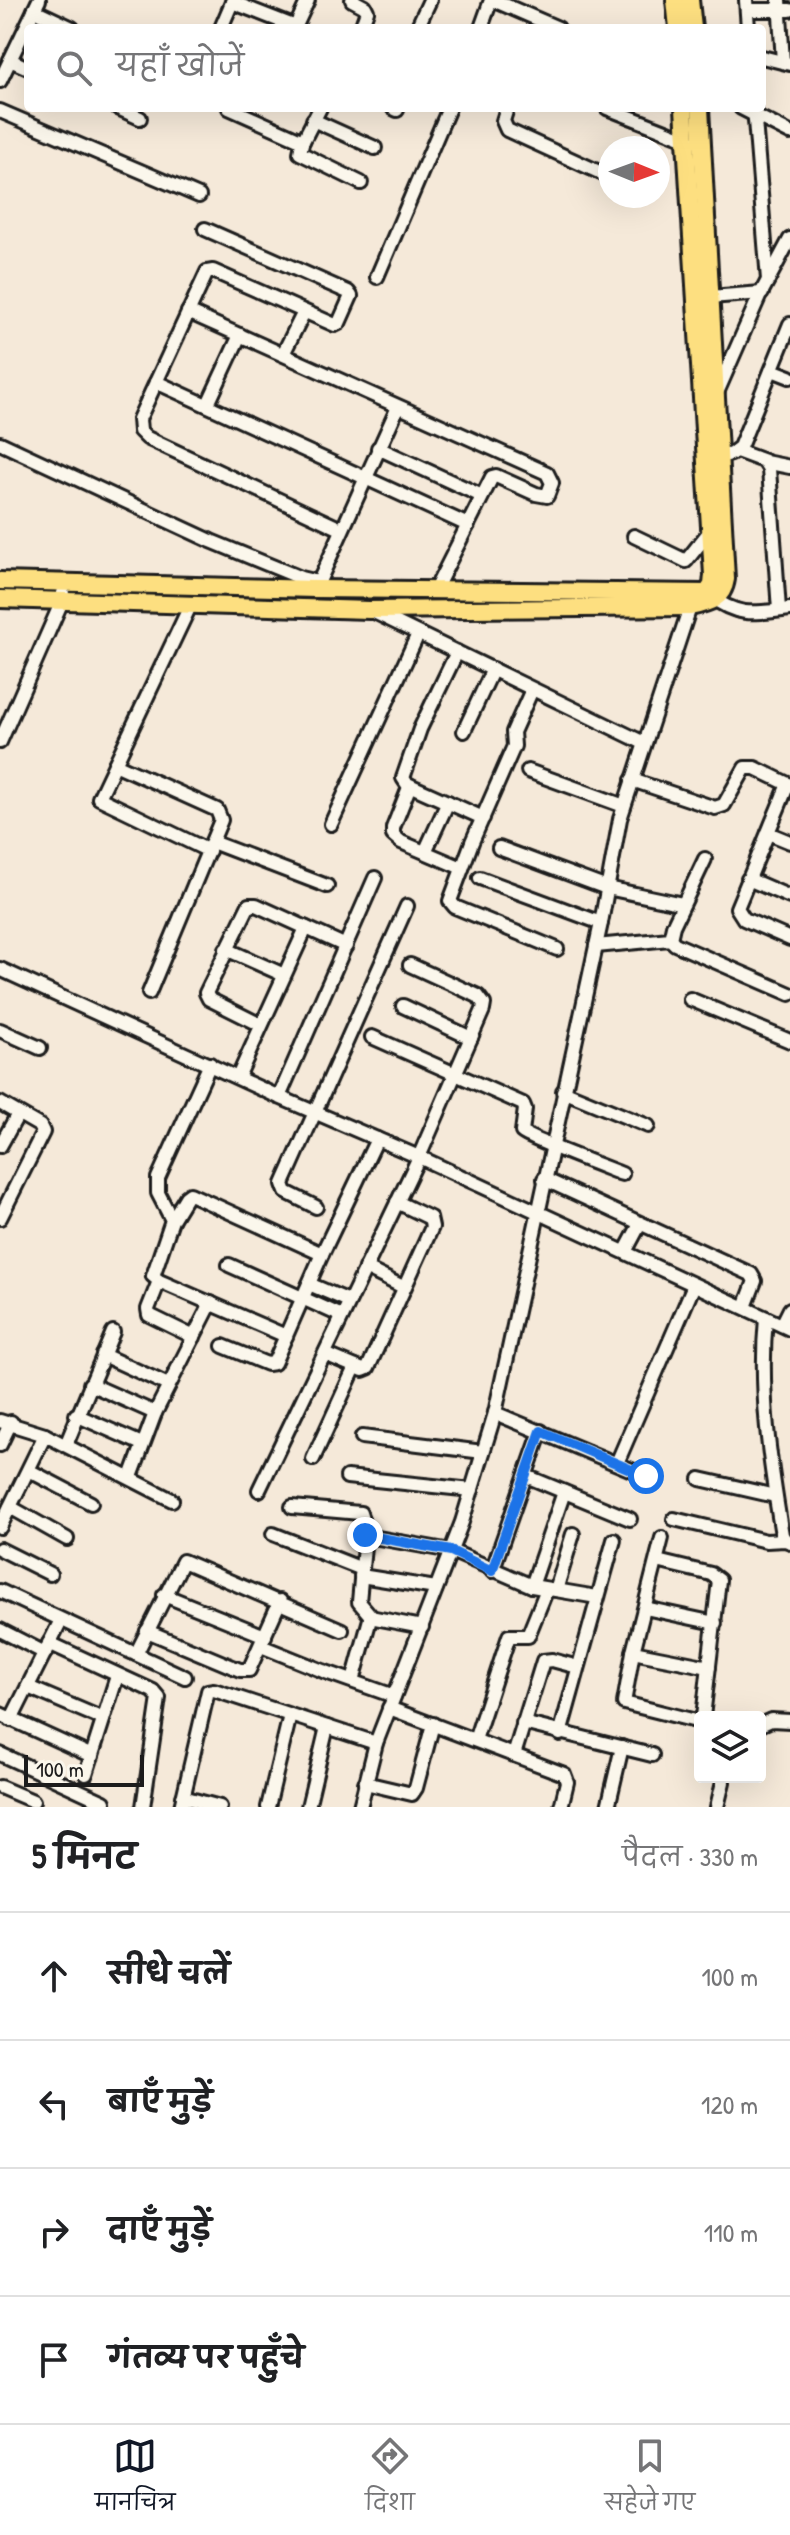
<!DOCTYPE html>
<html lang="hi">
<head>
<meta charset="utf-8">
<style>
	body { margin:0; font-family:"Patrick Hand","Playpen Sans Deva",sans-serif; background:#f2f2f2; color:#202124 }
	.controls { position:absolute; right:24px; bottom:24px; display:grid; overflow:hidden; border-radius:8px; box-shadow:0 8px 32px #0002 }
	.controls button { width:72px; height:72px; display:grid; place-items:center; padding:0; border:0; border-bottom:2px solid #e0e0e0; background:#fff; color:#202124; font:40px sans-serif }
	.compass { position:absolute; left:598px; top:136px; width:72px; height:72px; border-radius:50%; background:#fff; box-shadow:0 8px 32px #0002; rotate:91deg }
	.scale { position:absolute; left:24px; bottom:20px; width:120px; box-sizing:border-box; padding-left:8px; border:4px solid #1c1c1c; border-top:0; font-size:22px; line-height:28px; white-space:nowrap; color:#1c1c1c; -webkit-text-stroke:6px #fbf7ec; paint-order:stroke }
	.stop { position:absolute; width:24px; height:24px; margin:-18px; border:6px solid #1a73e8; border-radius:50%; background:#fff }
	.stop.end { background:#1a73e8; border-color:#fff; box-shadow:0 2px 8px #0008 }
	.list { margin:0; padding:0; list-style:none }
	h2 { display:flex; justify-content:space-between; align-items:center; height:104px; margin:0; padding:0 32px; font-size:34px }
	h2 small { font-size:26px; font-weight:400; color:#757577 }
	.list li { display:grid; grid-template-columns:52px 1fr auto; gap:24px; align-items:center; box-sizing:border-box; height:128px; padding:0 32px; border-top:2px solid #e0e0e0 }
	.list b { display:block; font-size:30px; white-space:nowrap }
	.list em { font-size:26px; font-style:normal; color:#757577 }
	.icon { flex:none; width:44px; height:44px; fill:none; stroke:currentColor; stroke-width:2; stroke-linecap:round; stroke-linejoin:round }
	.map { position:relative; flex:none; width:790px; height:1807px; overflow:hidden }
	.search { position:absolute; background:#fff; box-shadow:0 8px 32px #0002; left:24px; right:24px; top:24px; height:88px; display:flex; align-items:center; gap:20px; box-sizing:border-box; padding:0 28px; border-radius:8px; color:#757577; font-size:30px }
	.sheet { height:616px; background:#fff }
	nav { display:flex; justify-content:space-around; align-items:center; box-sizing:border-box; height:112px; border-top:2px solid #e0e0e0; background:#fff; font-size:22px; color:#757577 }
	nav a { display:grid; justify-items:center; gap:4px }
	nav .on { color:#111827 }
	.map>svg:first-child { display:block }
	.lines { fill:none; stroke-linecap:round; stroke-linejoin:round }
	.minor-casing { stroke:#1c1c1c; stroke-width:18 }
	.major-casing { stroke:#1c1c1c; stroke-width:22 }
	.minor { stroke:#fbf7ec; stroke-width:12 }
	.major { stroke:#fddf80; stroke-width:16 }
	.route { stroke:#1a73e8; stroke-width:10 }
</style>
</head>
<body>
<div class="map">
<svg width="790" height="1807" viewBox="0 0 790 1807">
	<rect width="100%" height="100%" fill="#f5e9d9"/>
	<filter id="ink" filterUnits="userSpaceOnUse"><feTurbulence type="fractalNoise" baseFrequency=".0125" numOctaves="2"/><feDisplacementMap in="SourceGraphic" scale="16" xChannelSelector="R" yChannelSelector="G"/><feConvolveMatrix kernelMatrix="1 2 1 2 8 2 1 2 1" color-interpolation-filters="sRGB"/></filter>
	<g filter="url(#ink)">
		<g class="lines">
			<g class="minor-casing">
				<g id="minor">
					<path d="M 352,0 L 365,7 L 367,11 L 361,28"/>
					<path d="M 493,0 L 558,28"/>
					<path d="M 746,0 L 748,28"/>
					<path d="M 779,0 L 783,62"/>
					<path d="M 232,2 L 296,27"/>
					<path d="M 34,10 L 72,28"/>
					<path d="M 747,10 L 790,10"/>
					<path d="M 221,28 L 233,0"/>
					<path d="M 295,28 L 308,0"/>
					<path d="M 417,28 L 430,0"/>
					<path d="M 481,28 L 491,0"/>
					<path d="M 762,57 L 790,64"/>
					<path d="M 10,60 L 28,68"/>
					<path d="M 0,81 L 39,0"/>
					<path d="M 118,108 L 140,118"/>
					<path d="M 229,108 L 303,141"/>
					<path d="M 320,108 L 302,143 L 300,153 L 361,183"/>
					<path d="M 393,108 L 397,110"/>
					<path d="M 507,108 L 503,121 L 507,130 L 610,177"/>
					<path d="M 607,108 L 691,141"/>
					<path d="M 741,108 L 790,133"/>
					<path d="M 754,108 L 768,280"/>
					<path d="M 0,111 L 199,196"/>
					<path d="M 313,120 L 375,148"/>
					<path d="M 205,229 L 348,292 L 351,296 L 339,323 L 335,325 L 213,271 L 207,272 L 139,419 L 140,431 L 147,438 L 341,529"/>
					<path d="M 377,277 L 449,108"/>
					<path d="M 710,297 L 762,293"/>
					<path d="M 188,312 L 547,473 L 552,483 L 547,496 L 536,494 L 496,476 L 492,477 L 435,590"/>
					<path d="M 283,354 L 304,312"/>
					<path d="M 772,370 L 790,377"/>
					<path d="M 156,382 L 468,525"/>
					<path d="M 716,395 L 759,297 L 790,239"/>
					<path d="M 208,404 L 240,335"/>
					<path d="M 0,443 L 211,541 L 301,578 L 318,582"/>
					<path d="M 378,448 L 482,496"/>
					<path d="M 737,451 L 764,461 L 769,469 L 779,610"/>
					<path d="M 720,457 L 731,454 L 740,447 L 790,324"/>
					<path d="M 765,462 L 790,467"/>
					<path d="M 634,536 L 686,561 L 710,531"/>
					<path d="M 317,586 L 398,407"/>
					<path d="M 710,596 C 739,618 756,613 790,609"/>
					<path d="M 191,604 L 99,798 L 209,851"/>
					<path d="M 372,611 L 644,743"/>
					<path d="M 457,652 L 420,729 L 403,778 L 407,784 L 483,818"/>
					<path d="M 530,690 L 530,694 L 513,732 L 514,746 L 472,842 L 450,901 L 455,907 L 557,949"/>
					<path d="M 464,731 L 493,669"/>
					<path d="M 0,742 L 62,601 L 63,593"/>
					<path d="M 115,764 L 217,810 L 221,820 L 149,993"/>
					<path d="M 528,771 L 624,806"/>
					<path d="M 632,780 L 715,808 L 724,805 L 745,768 L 755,768 L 790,785"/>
					<path d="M 788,784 L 737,908 L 744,919 L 790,939"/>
					<path d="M 410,785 L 393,828 L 393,835 L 401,842 L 462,868"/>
					<path d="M 331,824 L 418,634"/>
					<path d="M 768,833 L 790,842"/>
					<path d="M 212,842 L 327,886"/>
					<path d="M 499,848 L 607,888 L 683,904"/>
					<path d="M 425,852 L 448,802"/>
					<path d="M 480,878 L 601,923"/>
					<path d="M 748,879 L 790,897"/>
					<path d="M 670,939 L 673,926 L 705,859"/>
					<path d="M 596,946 L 670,939 L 675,944 L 790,994"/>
					<path d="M 226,949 L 284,975"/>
					<path d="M 0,969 L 279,1097 L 419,1157 L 790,1329"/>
					<path d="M 690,999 L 790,1041"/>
					<path d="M 403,1006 L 471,1038"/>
					<path d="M 261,1025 L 209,999 L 206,993 L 249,905 L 256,905 L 346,946"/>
					<path d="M 0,1030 L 40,1048"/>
					<path d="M 372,1037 L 523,1104 L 525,1109 L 522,1132 C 527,1138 607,1168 622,1174"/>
					<path d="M 210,1064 L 158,1178 L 158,1193 L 172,1220 L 153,1276 L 159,1281 L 286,1336"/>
					<path d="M 238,1077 L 306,928"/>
					<path d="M 563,1091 L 648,1126"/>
					<path d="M 279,1097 L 375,878"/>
					<path d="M 0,1103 L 40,1126 L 43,1132 L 0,1218"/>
					<path d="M 0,1146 L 18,1114"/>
					<path d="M 544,1179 L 751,1274 L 755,1281 L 745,1307"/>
					<path d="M 316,1207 L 286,1192 L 283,1184 L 407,906"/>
					<path d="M 172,1220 L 186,1197 L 190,1194 L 322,1254"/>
					<path d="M 625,1252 L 640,1224"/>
					<path d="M 229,1265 L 342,1316"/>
					<path d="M 365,1268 L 403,1287"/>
					<path d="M 159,1281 L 148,1309 L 149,1315 L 194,1337"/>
					<path d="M 309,1284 L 349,1301"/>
					<path d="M 766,1318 C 759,1390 770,1463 782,1535 L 785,1540"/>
					<path d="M 782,1325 L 790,1309"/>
					<path d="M 223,1346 L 267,1364 L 274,1363 L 322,1254 L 377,1139"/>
					<path d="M 325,1354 L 363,1370 L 368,1368 L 432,1227 L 430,1218 L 397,1202"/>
					<path d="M 103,1355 L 168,1385"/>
					<path d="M 90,1384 L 155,1413"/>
					<path d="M 495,1413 L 646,1476"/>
					<path d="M 76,1415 L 142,1444"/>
					<path d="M 0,1421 L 45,1435 L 172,1500"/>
					<path d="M 362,1437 L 483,1452"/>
					<path d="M 0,1445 L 11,1422"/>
					<path d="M 66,1445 L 113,1332"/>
					<path d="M 313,1459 L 355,1367"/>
					<path d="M 617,1463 L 694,1285"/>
					<path d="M 30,1471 L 91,1503"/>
					<path d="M 526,1476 L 630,1519"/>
					<path d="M 131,1477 L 155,1413 L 211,1303"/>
					<path d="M 347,1477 L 472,1490"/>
					<path d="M 700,1479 L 775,1496"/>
					<path d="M 259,1490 L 419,1157 L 483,1010 L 484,1004 L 478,996 L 410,965"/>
					<path d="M 10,1507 L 67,1539"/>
					<path d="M 292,1507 L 360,1513 L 367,1536 L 451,1551 L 532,1586 L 597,1597"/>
					<path d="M 674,1519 L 766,1541 L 785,1540 L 790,1542"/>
					<path d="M 0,1527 L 45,1435"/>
					<path d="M 273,1534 L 362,1569"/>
					<path d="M 662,1538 L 633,1652 L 624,1703 L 700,1722"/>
					<path d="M 0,1549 L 50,1574"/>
					<path d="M 657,1561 L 711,1574 L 719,1580 L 703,1717"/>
					<path d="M 492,1571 L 541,1431"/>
					<path d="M 361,1576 L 436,1588"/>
					<path d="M 532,1586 L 564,1492"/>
					<path d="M 556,1590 L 573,1534"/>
					<path d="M 0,1591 L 185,1677"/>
					<path d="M 164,1595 L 265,1636"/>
					<path d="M 645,1608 L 715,1623"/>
					<path d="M 370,1617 L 422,1627"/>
					<path d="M 0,1630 L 45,1653"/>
					<path d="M 147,1631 L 240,1670 L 249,1670 L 280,1601"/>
					<path d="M 49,1643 L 153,1691 L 159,1698 L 143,1807"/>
					<path d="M 261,1646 L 323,1671 L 394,1696"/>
					<path d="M 633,1652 L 709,1667"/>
					<path d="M 136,1654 L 183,1561 L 342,1630"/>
					<path d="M 353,1681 L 370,1619 L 370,1615 L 359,1602 L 365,1535"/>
					<path d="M 28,1687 L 103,1719"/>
					<path d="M 389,1708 L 564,1774 L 567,1782 L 561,1807"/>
					<path d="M 0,1714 L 92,1756"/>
					<path d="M 11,1720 L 61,1620"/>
					<path d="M 523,1723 L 652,1755"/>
					<path d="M 760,1725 L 771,1720 L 790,1721"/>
					<path d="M 560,1734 L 614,1540"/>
					<path d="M 475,1740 L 509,1636 L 528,1636 L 547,1589"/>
					<path d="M 0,1754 L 104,1802"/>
					<path d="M 514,1755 L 543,1661 L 552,1660 L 578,1667"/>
					<path d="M 86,1774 L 117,1676"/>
					<path d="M 365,1783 L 412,1794 L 416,1788 L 433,1724"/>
					<path d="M 0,1787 L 33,1801"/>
					<path d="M 183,1797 L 220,1807"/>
					<path d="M 181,1807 L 208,1691 L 214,1690 L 376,1743"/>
					<path d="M 268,1807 L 290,1715"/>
					<path d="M 308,1807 L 327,1727"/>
					<path d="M 360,1807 L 376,1743 L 462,1522 L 495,1413 L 601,923 L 620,819 L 690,607"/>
					<path d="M 608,1807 L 622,1747"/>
					<path d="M 717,1807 L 723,1782"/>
				</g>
			</g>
			<g class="major-casing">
				<g id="major">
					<path d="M 675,0 L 678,28"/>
					<path d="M 690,0 L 693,28"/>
					<path d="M 0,581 L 316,589 L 707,593 L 712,585 L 713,575 L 684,108"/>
					<path d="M 0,599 L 369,610 L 690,607 C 708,603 723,600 726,579 L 700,108"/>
				</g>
			</g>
			<use href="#minor" class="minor"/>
			<use href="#major" class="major"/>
		</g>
	</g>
	<g class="lines" filter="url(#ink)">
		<path class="route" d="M 365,1535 L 451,1551 L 492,1571 L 541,1431 L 646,1476"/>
	</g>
</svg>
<div class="controls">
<button><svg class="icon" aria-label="layers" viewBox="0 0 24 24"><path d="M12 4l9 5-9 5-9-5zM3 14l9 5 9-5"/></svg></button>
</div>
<svg class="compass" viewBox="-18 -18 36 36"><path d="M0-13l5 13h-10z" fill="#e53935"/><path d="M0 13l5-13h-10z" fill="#757577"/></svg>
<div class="scale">100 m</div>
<div class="stop" style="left:646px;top:1476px"></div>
<div class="stop end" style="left:365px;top:1535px"></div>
<div class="search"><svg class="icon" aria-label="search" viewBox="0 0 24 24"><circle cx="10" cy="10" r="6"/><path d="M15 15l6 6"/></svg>यहाँ खोजें</div>
</div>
<section class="sheet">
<h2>5 मिनट<small>पैदल · 330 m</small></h2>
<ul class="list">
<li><svg class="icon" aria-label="ahead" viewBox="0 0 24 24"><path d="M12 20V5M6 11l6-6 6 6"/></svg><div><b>सीधे चलें</b></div><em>100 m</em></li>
<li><svg class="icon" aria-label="left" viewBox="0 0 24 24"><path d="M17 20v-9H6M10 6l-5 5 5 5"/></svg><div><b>बाएँ मुड़ें</b></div><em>120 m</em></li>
<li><svg class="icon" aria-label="right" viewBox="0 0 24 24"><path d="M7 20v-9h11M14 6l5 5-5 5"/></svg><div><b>दाएँ मुड़ें</b></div><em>110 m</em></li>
<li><svg class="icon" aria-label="arrive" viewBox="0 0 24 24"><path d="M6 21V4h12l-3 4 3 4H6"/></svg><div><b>गंतव्य पर पहुँचे</b></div></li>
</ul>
</section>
<nav>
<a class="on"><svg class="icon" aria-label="map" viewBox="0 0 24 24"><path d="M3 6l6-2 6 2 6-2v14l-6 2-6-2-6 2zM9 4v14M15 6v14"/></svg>मानचित्र</a>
<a><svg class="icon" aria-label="directions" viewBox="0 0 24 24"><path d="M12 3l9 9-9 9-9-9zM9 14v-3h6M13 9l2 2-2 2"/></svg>दिशा</a>
<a><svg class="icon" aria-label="saved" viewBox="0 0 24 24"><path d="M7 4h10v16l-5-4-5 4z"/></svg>सहेजे गए</a>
</nav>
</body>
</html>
